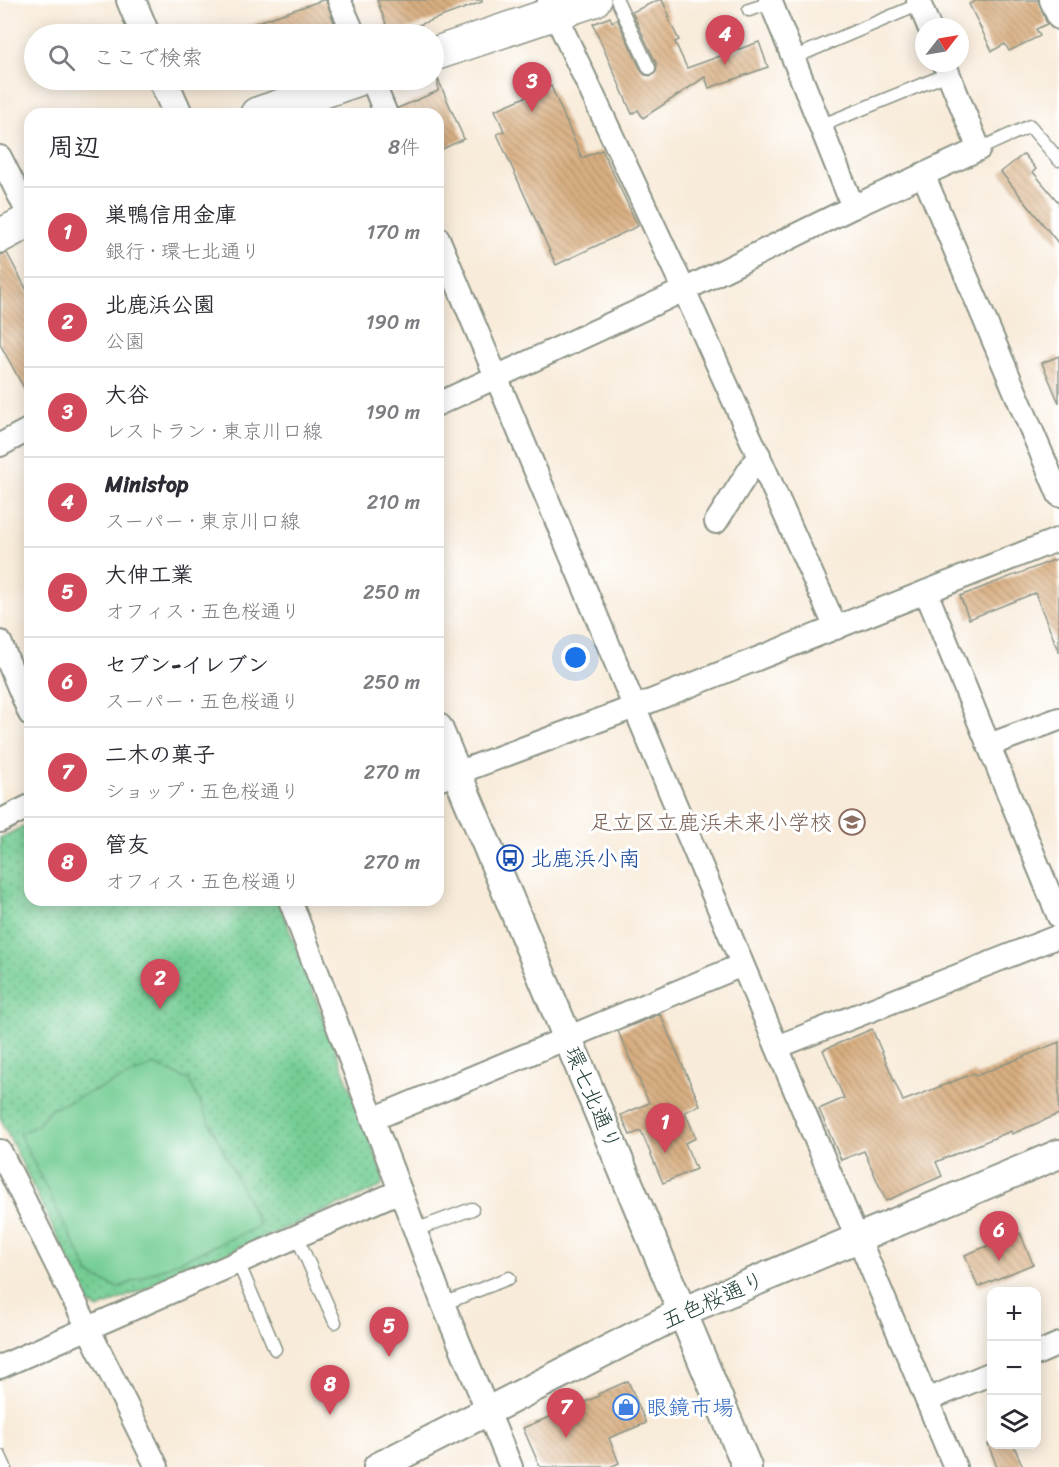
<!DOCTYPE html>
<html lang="ja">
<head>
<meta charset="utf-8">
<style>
	body { margin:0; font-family:Sriracha,"Klee One",sans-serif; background:#f2f2f3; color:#2b2b33 }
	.controls { position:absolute; right:18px; bottom:18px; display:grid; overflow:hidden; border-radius:12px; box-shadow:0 3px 15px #0003 }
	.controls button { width:54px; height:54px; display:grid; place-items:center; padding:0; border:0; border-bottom:2px solid #e1e1e2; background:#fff; color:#2b2b33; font:30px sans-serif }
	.compass { position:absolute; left:915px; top:18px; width:54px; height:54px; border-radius:50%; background:#fff; box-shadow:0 3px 15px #0003; rotate:59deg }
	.you { position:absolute; left:576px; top:658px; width:21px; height:21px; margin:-15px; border:4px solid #fff; border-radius:50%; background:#1a73e8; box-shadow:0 0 0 9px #1a73e833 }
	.badge { display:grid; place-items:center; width:39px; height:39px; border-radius:50%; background:#d1495b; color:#fff; font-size:20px; font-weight:700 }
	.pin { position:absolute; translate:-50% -50px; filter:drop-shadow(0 2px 3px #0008) }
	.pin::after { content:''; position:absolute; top:32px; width:21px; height:18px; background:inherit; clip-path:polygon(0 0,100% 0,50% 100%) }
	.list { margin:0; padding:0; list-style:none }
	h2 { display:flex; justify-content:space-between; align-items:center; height:78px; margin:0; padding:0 24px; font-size:26px }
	h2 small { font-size:20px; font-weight:400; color:#7c7c81 }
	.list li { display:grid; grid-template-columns:39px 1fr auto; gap:18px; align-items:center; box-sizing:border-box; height:90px; padding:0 24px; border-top:2px solid #e1e1e2 }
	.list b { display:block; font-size:22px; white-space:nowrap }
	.list p { margin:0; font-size:20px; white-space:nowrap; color:#7c7c81 }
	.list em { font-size:20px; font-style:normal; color:#7c7c81 }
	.icon { flex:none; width:33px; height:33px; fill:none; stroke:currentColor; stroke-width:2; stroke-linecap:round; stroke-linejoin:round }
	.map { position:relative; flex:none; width:1059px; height:1467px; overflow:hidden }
	.search { position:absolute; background:#fff; box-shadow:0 3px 15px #0003; left:24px; top:24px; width:420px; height:66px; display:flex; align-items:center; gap:15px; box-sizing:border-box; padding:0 21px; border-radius:33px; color:#7c7c81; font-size:22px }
	.panel { position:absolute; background:#fff; box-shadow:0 3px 15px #0003; left:24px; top:108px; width:420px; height:798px; border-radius:18px }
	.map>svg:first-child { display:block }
	.park { fill:url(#park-dots); stroke:#4a8564; stroke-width:1.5 }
	.pitch { fill:#74cd94; stroke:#4a8564; stroke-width:1.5 }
	.building { fill:url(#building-back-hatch) }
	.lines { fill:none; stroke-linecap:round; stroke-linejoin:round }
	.service-casing { stroke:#8c9486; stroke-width:15 }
	.minor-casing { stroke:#8c9486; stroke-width:26 }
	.tertiary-casing { stroke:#8c9486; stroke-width:32 }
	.secondary-casing { stroke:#8c9486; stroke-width:36 }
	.service { stroke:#fff; stroke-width:12 }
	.minor { stroke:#fff; stroke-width:22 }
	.tertiary { stroke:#fff; stroke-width:28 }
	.secondary { stroke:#fff; stroke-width:33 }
	.labels { text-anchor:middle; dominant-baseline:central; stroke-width:6; stroke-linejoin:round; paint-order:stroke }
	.education-label { font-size:22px; fill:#785e54; stroke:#fff; text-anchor:end }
	.transit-label { font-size:22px; fill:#164399; stroke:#fff; text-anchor:start }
	.street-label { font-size:22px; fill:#1f3d34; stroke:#fff }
	.shop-label { font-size:22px; fill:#366cbe; stroke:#fff; text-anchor:start }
</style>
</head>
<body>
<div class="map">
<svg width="1059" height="1467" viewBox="0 0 1059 1467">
	<defs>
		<pattern id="park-dots" width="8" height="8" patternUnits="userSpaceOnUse" patternTransform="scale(1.5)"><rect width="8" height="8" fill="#74cd94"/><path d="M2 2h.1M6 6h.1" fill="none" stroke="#5fa87a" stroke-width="1.8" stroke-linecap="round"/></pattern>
		<pattern id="building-back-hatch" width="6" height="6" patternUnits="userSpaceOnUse" patternTransform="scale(1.5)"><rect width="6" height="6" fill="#d9af81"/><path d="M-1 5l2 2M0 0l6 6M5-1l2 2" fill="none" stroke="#af906a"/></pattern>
	</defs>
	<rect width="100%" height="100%" fill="#fff"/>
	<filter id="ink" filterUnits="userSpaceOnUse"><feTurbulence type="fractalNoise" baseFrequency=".0167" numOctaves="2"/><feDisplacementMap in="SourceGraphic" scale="12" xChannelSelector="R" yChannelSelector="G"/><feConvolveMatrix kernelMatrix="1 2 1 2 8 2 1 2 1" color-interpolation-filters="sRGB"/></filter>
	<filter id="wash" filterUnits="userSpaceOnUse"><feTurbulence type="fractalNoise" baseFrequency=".008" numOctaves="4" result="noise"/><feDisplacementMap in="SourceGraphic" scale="24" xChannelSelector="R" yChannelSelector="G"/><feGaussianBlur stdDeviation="1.35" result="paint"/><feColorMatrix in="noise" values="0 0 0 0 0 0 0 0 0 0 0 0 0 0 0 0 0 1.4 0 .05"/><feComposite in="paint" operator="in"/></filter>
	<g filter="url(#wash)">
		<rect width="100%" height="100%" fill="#f8ebd9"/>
		<path class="park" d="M 30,823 L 30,900 L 278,900 L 384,1176 L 381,1187 L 98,1309 L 90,1305 L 0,1118 L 0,838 Z"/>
		<path class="pitch" d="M 154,1065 L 189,1080 L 260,1226 L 118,1288 L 90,1275 L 19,1133 L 37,1126 L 49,1110 Z"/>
		<g id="blocks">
			<g class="building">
				<path d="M 323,0 L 326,0 L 338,34 L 229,34 L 229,32 Z"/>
				<path d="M 377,0 L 482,0 L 482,2 L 394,34 L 390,34 Z"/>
				<path d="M 658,0 L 662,0 L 670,17 L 668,18 L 679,40 L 675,42 L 687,68 L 759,42 L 768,67 L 709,88 L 705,77 L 643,118 L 638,110 L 632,114 L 593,24 L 610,17 L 612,22 L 617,19 L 642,72 L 645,75 L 652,76 L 656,72 L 657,65 L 632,12 Z"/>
				<path d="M 978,0 L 1038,0 L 1047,24 L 1036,29 L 1040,36 L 1009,51 L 1005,44 L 992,51 L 969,4 Z"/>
				<path d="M 438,79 L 464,139 L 438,151 L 438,114 L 399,114 L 398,108 L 438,91 Z"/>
				<path d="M 551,86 L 582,158 L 602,150 L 638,226 L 556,265 L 497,134 L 504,131 L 495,110 Z"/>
				<path d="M 1024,154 L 1036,169 L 1033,172 L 1059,203 L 1059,244 L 1001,172 Z"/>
				<path d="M 7,253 L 30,296 L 30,399 L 0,344 L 0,255 Z"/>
				<path d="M 1059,356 L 1059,403 L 1042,363 Z"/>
				<path d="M 1059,558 L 1059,652 L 1035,593 L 969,619 L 960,596 Z"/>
				<path d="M 660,1014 L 700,1105 L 685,1112 L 696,1138 L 685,1143 L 696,1169 L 663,1183 L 641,1131 L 630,1135 L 621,1115 L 649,1103 L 618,1031 Z"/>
				<path d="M 872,1029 L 903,1101 L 975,1073 L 976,1076 L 1059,1042 L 1059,1114 L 1012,1134 L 1011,1131 L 936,1162 L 942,1176 L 886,1201 L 864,1151 L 841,1160 L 819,1109 L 844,1098 L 823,1050 Z"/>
				<path d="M 1020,1233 L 1033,1264 L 978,1287 L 965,1255 Z"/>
				<path d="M 628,1381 L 646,1423 L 609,1438 L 619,1463 L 610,1467 L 540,1467 L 523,1428 L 599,1396 L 598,1394 Z"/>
				<path d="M 988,1444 L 1013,1444 L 1023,1467 L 997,1467 Z"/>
			</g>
		</g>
	</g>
	<g filter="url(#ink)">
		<use href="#blocks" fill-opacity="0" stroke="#8c9486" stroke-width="1.5"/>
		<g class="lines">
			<g class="service-casing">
				<g id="service">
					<path d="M 617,0 L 649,68"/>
					<path d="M 749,10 L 771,3"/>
					<path d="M 793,58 L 920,4"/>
					<path d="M 820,126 L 948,74"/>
					<path d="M 979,149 L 1030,126 L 1059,160"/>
					<path d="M 415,1230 L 472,1209"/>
					<path d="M 297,1237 L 335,1322"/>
					<path d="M 238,1262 L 275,1349"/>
					<path d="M 443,1304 L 509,1278"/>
					<path d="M 0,1456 L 5,1467"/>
				</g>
			</g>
			<g class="minor-casing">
				<g id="minor">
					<path d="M 339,0 L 354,34"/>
					<path d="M 770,0 L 853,207"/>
					<path d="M 918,0 L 929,27"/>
					<path d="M 1051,0 L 1059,18"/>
					<path d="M 549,1 L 684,290 L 836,628"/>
					<path d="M 372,80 L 386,114"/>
					<path d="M 0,157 L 30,217"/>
					<path d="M 923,174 L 1059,495"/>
					<path d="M 438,238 L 857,1238"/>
					<path d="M 438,404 L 684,290 L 853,207 L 979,149 L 944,63"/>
					<path d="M 0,445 L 30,429"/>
					<path d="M 716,522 L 759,455"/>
					<path d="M 926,592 L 1059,917"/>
					<path d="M 0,642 L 30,714"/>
					<path d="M 989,745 L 1059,719"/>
					<path d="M 438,780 L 651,701 L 1059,539"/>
					<path d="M 0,821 L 30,806"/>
					<path d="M 290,900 L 443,1304 L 511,1467"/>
					<path d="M 777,1047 L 1059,936"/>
					<path d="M 373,1119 L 742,965"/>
					<path d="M 0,1151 L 157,1467"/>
					<path d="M 858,1237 L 955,1467"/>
					<path d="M 1036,1354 L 1059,1344"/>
					<path d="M 0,1367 L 400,1191"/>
					<path d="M 927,1400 L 992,1373"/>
				</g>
			</g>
			<g class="tertiary-casing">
				<g id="tertiary">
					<path d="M 131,0 L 145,34"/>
					<path d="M 163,80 L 178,114"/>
					<path d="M 438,728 L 747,1467"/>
					<path d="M 378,1467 L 682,1312 L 1059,1154"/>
				</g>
			</g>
			<g class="secondary-casing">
				<g id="secondary">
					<path d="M 434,54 L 594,0"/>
					<path d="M 257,114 L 356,80"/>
					<path d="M 0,236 L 30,220"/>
				</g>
			</g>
			<use href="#service" class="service"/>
			<use href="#minor" class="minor"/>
			<use href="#tertiary" class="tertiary"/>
			<use href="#secondary" class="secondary"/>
		</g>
	</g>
	<defs>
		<g id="school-ring" transform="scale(1.35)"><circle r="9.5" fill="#fff" stroke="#8d6e63" stroke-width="1.5"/><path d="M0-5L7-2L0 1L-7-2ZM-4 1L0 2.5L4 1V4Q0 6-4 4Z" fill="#8d6e63"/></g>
		<g id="bus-ring" transform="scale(1.35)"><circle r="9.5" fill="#fff" stroke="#1a4fb4" stroke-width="1.5"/><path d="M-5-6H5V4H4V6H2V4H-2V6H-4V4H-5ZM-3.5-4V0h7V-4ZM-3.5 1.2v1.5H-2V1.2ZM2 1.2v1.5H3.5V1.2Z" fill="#1a4fb4"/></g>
		<g id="shop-ring" transform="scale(1.35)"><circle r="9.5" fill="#fff" stroke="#3f7fe0" stroke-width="1.5"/><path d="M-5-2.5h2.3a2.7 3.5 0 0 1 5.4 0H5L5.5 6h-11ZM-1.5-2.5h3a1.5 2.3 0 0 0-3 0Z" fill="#3f7fe0"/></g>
	</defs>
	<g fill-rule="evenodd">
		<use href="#school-ring" x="852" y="822"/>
		<use href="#bus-ring" x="510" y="858"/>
		<use href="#shop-ring" x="626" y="1407"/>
	</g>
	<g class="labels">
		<g class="education-label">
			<text x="832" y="822">足立区立鹿浜未来小学校</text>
		</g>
		<g class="transit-label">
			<text x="530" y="858">北鹿浜小南</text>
		</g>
		<g class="street-label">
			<text transform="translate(593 1098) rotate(67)">環七北通り</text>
			<text transform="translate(713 1300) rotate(-24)">五色桜通り</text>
		</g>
		<g class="shop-label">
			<text x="646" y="1407">眼鏡市場</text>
		</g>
	</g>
</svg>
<div class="controls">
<button>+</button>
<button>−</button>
<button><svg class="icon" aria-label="layers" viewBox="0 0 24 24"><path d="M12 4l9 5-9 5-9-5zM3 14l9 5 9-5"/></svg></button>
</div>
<svg class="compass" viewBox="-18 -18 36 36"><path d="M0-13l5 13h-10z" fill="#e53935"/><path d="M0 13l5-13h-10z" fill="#7c7c81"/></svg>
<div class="you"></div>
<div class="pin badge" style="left:665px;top:1153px">1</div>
<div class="pin badge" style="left:160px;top:1009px">2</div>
<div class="pin badge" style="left:532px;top:112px">3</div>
<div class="pin badge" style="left:725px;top:65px">4</div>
<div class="pin badge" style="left:389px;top:1357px">5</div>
<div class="pin badge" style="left:999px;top:1261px">6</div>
<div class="pin badge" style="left:566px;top:1438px">7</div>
<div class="pin badge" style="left:330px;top:1415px">8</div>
<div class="search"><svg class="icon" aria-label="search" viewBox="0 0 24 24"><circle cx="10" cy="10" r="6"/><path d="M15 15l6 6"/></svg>ここで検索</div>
<section class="panel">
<h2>周辺<small>8件</small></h2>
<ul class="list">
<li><span class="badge">1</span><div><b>巣鴨信用金庫</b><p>銀行 · 環七北通り</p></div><em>170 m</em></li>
<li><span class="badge">2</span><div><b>北鹿浜公園</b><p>公園</p></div><em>190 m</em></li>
<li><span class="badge">3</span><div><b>大谷</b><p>レストラン · 東京川口線</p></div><em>190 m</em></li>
<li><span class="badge">4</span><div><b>Ministop</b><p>スーパー · 東京川口線</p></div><em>210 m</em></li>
<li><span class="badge">5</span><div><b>大伸工業</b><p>オフィス · 五色桜通り</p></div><em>250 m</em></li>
<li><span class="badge">6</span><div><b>セブン-イレブン</b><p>スーパー · 五色桜通り</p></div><em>250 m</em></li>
<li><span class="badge">7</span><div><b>二木の菓子</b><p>ショップ · 五色桜通り</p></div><em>270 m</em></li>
<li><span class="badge">8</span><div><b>管友</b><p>オフィス · 五色桜通り</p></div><em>270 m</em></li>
</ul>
</section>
</div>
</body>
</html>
